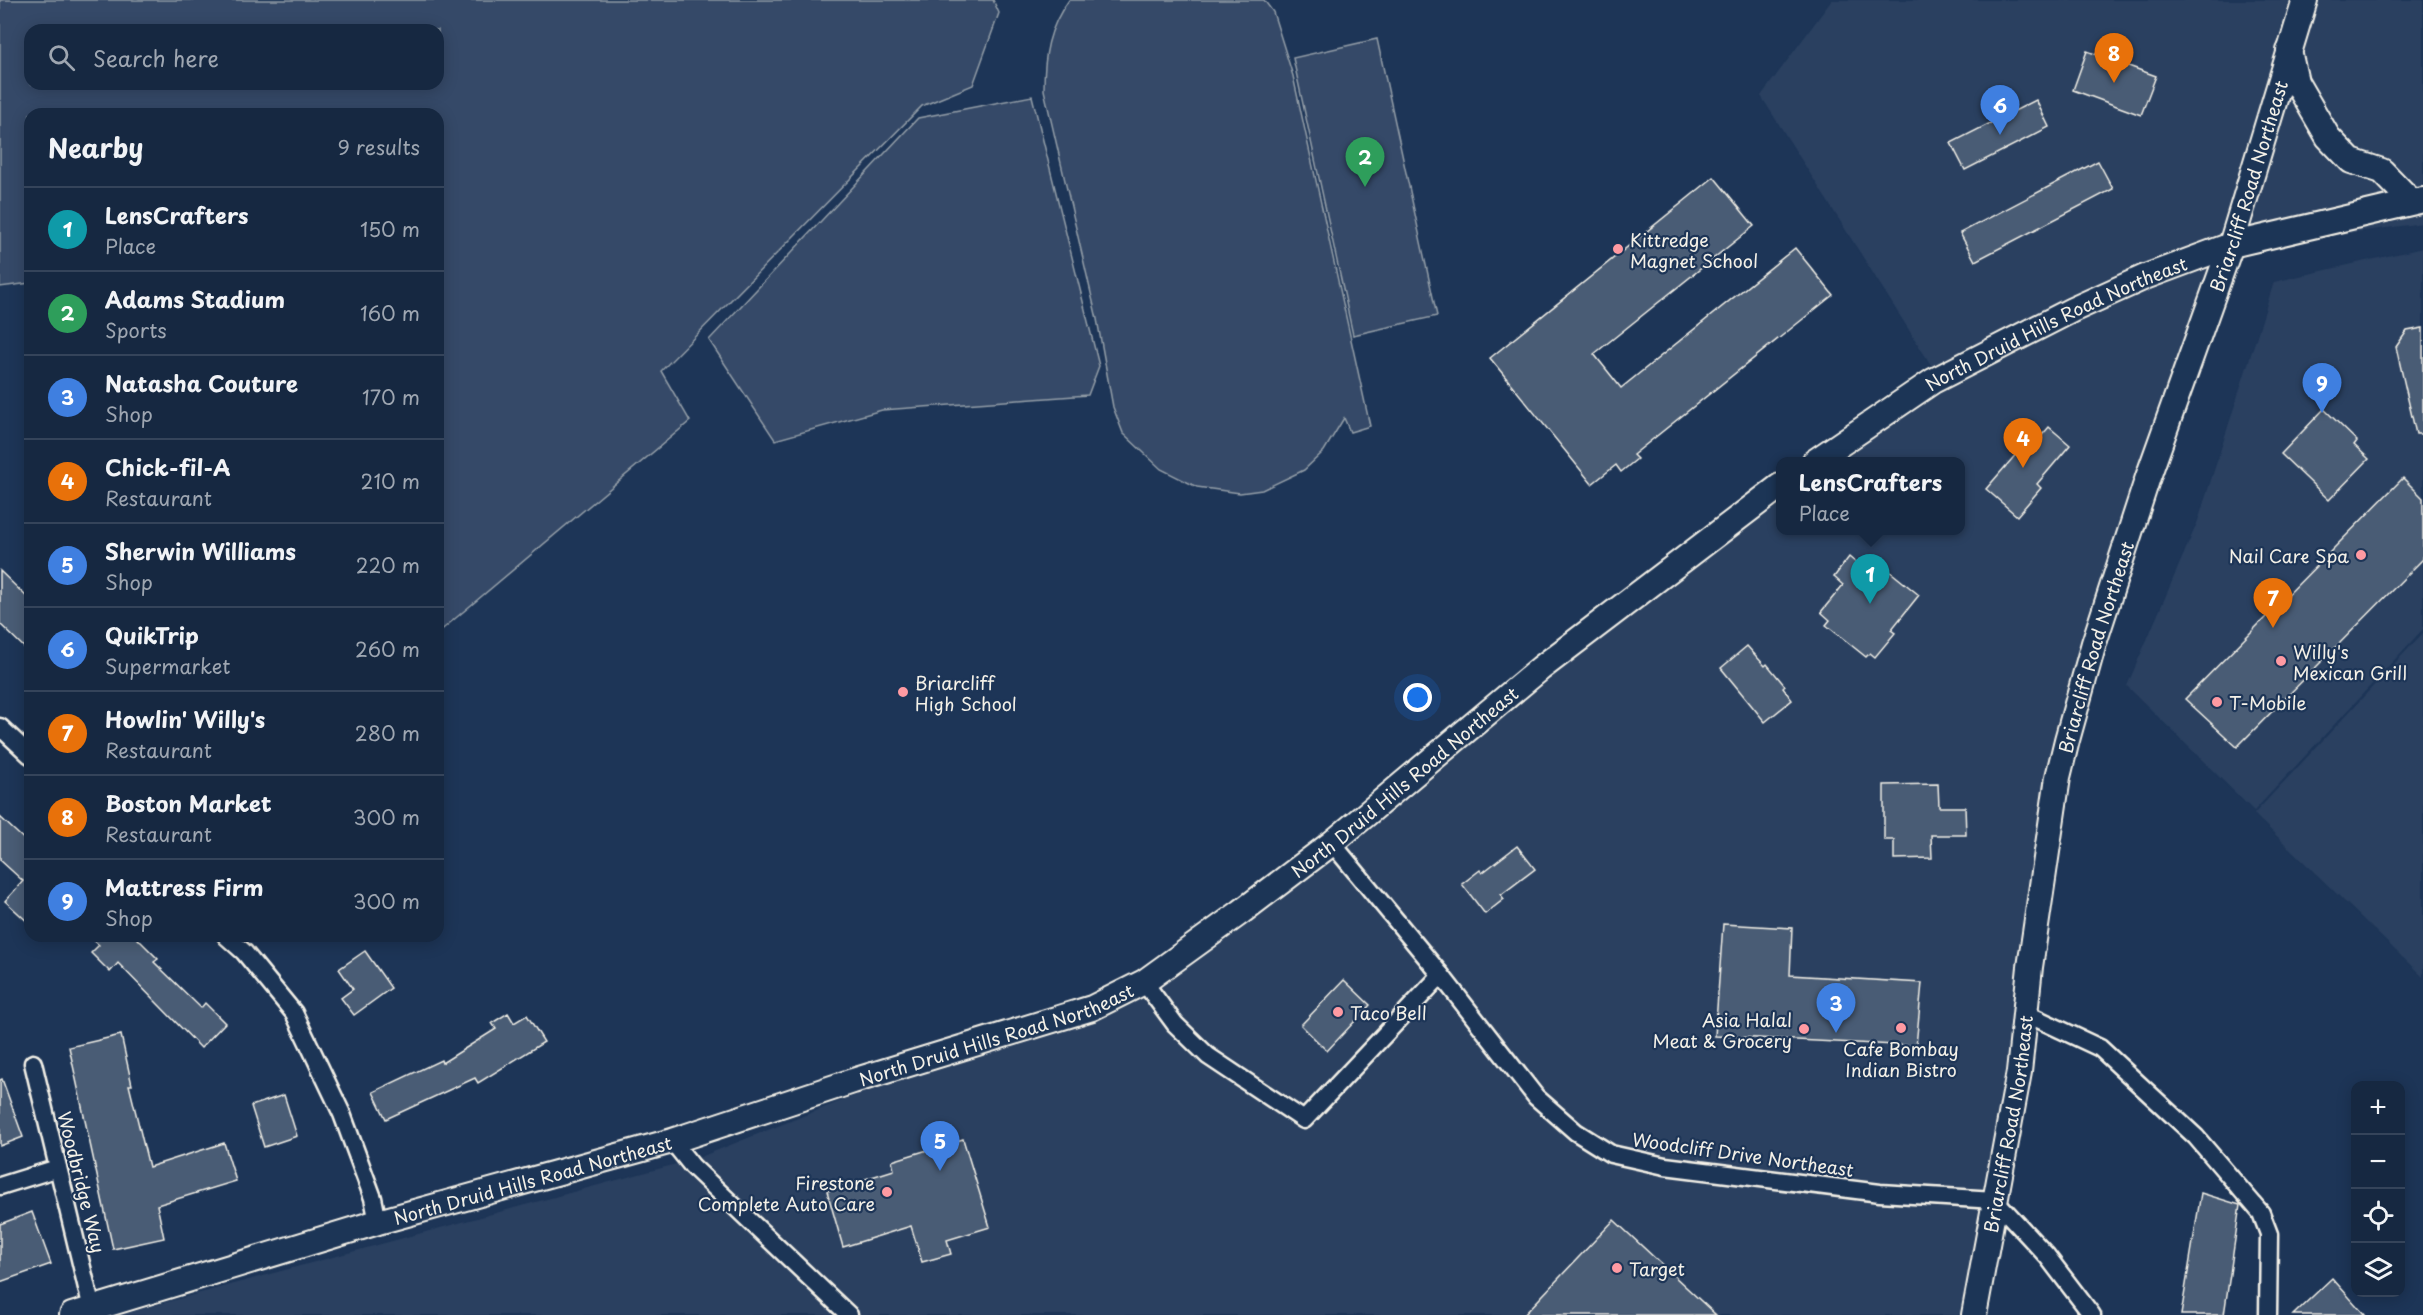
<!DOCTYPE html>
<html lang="en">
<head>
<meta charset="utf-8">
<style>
	body { margin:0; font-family:"Playpen Sans",sans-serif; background:#1f3048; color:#f1f3f6 }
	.controls { position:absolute; right:18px; bottom:18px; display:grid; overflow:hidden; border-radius:12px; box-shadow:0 3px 15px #0003 }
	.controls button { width:54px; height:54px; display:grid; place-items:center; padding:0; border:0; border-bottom:2px solid #35445a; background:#162841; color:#f1f3f6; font:30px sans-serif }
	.you { position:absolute; left:1418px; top:698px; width:21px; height:21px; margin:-15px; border:4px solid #fff; border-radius:50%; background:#1a73e8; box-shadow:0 0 0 9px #1a73e833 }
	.badge { display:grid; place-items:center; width:39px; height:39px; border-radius:50%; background:#d6ab8b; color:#fff; font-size:20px; font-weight:700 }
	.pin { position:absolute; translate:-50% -50px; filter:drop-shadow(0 2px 3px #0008) }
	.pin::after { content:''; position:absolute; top:32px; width:21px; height:18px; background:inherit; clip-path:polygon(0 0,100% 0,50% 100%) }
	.popup { position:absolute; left:1776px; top:457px; width:189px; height:78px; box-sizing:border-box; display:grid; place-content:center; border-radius:12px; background:#162841; filter:drop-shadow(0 2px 4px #0005); font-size:20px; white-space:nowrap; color:#9ea6b1 }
	.popup b { font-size:22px; color:#f1f3f6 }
	.popup::after { content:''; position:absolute; left:50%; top:100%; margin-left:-12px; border:12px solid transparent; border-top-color:#162841 }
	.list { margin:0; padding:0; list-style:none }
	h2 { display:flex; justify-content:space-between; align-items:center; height:78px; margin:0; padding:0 24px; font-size:26px }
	h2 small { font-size:20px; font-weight:400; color:#9ea6b1 }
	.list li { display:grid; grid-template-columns:39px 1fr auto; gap:18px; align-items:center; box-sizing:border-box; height:84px; padding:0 24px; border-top:2px solid #35445a }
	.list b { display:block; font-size:22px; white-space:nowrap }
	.list p { margin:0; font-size:20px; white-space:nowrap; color:#9ea6b1 }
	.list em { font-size:20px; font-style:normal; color:#9ea6b1 }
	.icon { flex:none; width:33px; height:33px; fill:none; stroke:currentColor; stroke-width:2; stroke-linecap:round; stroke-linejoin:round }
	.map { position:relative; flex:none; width:2423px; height:1315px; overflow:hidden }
	.search { position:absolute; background:#162841; box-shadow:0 3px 15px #0003; left:24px; top:24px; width:420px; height:66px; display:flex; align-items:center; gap:15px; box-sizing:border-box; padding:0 21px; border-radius:18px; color:#9ea6b1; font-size:22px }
	.panel { position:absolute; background:#162841; box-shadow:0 3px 15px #0003; left:24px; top:108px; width:420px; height:834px; border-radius:18px }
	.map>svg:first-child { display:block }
	.built { fill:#2a4060 }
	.green { fill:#354a67; stroke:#949ea8; stroke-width:1.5; fill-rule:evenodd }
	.building { fill:#485b74; stroke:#f4f1e8; stroke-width:1.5 }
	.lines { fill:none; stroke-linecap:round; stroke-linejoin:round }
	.minor-casing { stroke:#f4f1e8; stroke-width:21 }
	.secondary-casing { stroke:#f4f1e8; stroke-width:28 }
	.minor { stroke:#1d3557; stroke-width:16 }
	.secondary { stroke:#1d3557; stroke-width:24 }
	.poi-dot { fill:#ff9aa2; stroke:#1d3557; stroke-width:2 }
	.labels { text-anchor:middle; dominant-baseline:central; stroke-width:4.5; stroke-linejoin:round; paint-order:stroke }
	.street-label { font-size:18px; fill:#f4f1e8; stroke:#1d3557 }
	.poi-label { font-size:18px; fill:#f4f1e8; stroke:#1d3557; text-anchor:start }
</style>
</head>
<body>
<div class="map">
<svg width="2423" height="1315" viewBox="0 0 2423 1315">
	<rect width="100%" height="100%" fill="#1d3557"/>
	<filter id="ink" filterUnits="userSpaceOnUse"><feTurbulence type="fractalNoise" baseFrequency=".0167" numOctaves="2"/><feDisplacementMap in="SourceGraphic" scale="12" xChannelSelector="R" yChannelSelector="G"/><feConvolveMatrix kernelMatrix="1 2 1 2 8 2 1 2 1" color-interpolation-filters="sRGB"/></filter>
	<g filter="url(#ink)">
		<g class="built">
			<path d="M 1832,0 L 2423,0 L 2423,223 L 2223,250 L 2093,658 L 2032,1016 L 1976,1315 L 119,1315 L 680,1163 L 683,1164 L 1113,992 L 1243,905 L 1780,476 L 1780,530 L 1960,530 L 1960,462 L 1801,461 L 1933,368 L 1761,96 Z"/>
			<path d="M 2423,248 L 2423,629 L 2254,811 L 2127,686 L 2198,521 L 2274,282 Z"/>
			<path d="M 2423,633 L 2423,977 L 2254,814 Z"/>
		</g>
		<g class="green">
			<path d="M 0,0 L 993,0 L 999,13 L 973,85 L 922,106 L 661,371 L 690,421 L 438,633 L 438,114 L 30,114 L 30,283 L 0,287 ZM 30,30 L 438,30 L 438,84 L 30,84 Z"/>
			<path d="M 1069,0 L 1264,0 L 1273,12 L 1293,76 L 1370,426 L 1350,432 L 1344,418 L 1324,451 L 1304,470 L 1262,490 L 1240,493 L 1197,487 L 1161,469 L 1123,433 L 1113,407 L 1097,319 L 1044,90 C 1044,56 1048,28 1069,0 Z"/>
			<path d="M 1377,39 L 1437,316 L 1353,335 L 1293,58 Z"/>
			<path d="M 1032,96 L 1099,366 L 1088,395 L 882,410 L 775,440 L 709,340 L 918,118 Z"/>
		</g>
		<g class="building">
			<path d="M 2087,51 L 2156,76 L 2141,115 L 2073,90 Z"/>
			<path d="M 2036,100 L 2049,127 L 1965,170 L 1951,143 Z"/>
			<path d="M 2098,161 L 2113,189 L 1975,261 L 1960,233 Z"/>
			<path d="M 1714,177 L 1754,226 L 1594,354 L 1621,388 L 1795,248 L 1833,295 L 1633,455 L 1637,459 L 1621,472 L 1616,465 L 1592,484 L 1490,358 Z"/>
			<path d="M 2423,328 L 2423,434 L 2416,434 L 2396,347 L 2407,331 Z"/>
			<path d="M 2324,409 L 2357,441 L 2354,445 L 2369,459 L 2329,500 L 2281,454 Z"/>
			<path d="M 2049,427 L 2070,445 L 2037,484 L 2041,488 L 2017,516 L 1986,489 L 2018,452 L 2023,457 Z"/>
			<path d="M 2403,478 L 2423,498 L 2423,559 L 2237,747 L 2185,699 Z"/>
			<path d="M 1849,557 L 1867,572 L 1877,561 L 1919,595 L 1891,630 L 1895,633 L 1875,657 L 1870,653 L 1866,657 L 1826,625 L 1830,620 L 1821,612 L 1843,585 L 1834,577 Z"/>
			<path d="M 0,571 L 30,600 L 30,653 L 0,624 Z"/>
			<path d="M 1747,646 L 1765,666 L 1767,664 L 1785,686 L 1783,688 L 1792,700 L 1765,722 L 1721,668 Z"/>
			<path d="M 1938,784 L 1939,807 L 1965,807 L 1966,835 L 1931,835 L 1932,858 L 1894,859 L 1894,840 L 1884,840 L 1884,785 Z"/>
			<path d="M 0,817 L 30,845 L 30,924 L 5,901 L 23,881 L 0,860 Z"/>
			<path d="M 1517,846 L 1535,869 L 1501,895 L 1504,899 L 1485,914 L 1462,884 L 1480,870 L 1482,873 Z"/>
			<path d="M 1723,924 L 1792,928 L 1790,975 L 1922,983 L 1916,1046 L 1715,1036 Z"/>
			<path d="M 89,936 L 135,936 L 158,959 L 154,962 L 201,1008 L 205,1003 L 225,1023 L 201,1048 L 118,963 L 110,972 L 91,953 L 99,945 Z"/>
			<path d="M 365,951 L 391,988 L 354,1015 L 341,998 L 353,989 L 339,969 Z"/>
			<path d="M 1344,980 L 1370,1005 L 1327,1051 L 1301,1025 Z"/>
			<path d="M 508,1013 L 514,1023 L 527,1015 L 544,1042 L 478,1083 L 475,1078 L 386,1119 L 373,1092 L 441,1060 L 442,1063 L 496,1029 L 492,1023 Z"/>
			<path d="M 121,1035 L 132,1085 L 129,1085 L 149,1167 L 224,1143 L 236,1181 L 157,1205 L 164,1238 L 113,1249 L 69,1047 Z"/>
			<path d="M 2,1079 L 23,1137 L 0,1146 L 0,1080 Z"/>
			<path d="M 284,1095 L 297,1136 L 264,1147 L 251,1106 Z"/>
			<path d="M 963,1139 L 990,1227 L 947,1240 L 951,1254 L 922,1262 L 911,1226 L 843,1247 L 827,1191 L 894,1170 L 892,1161 Z"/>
			<path d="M 2201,1193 L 2240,1205 L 2224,1315 L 2181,1315 Z"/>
			<path d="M 32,1212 L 51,1264 L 0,1282 L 0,1224 Z"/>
			<path d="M 1614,1220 L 1716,1315 L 1524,1315 Z"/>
			<path d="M 2332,1278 L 2365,1315 L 2293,1315 Z"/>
		</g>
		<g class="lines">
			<g class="minor-casing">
				<g id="minor">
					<path d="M 0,727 L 30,755"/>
					<path d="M 1332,843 L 1441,975 L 1536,1097 L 1576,1132 L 1611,1154 L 1665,1166 L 1880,1193 L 1995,1200 L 2047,1256 L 2092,1315"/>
					<path d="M 226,936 L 244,952 L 294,1013 L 342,1114 L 373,1198 L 378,1222"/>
					<path d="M 1144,982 L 1175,1024 L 1208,1056 L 1304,1120 L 1441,975"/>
					<path d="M 2025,1013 L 2100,1048 L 2196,1137 L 2261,1213 L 2269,1234 L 2268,1315"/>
					<path d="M 33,1063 L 92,1309"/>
					<path d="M 672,1141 L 692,1166 L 849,1315"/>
					<path d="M 0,1186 L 58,1168"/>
				</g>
			</g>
			<g class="secondary-casing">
				<g id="secondary">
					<path d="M 2289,51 L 2296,82 L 2328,137 L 2351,161 L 2382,171 L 2412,202"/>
					<path id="s1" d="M 1814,462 L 1933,381 L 2072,310 L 2145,277 L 2231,245 L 2423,200"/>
					<path id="s2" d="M 72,1315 L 378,1222 L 672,1141 L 853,1081 L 1092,1008 L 1144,982 L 1241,912 L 1332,843 L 1541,668 L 1780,486"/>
					<path id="s3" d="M 1974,1315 L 2019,1072 L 2030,967 L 2058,777 L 2067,740 L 2094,643 L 2148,477 L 2231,245 L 2305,0"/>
				</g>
			</g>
			<use href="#minor" class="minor"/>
			<use href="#secondary" class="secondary"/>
		</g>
	</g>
	<g class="poi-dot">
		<circle cx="1618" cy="249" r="6"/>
		<circle cx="2361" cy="555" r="6"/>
		<circle cx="2281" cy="661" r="6"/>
		<circle cx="903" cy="692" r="6"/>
		<circle cx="2217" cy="702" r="6"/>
		<circle cx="1338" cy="1012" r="6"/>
		<circle cx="1901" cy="1028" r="6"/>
		<circle cx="1804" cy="1029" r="6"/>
		<circle cx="887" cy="1192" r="6"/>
		<circle cx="1617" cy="1268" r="6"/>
	</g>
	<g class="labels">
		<g class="street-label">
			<text stroke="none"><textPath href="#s3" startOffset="1166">Briarcliff Road Northeast</textPath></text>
			<text stroke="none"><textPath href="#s1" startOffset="280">North Druid Hills Road Northeast</textPath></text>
			<text stroke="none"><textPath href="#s3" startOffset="680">Briarcliff Road Northeast</textPath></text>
			<text stroke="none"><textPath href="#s2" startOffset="1452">North Druid Hills Road Northeast</textPath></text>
			<text stroke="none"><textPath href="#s2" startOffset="966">North Druid Hills Road Northeast</textPath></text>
			<text stroke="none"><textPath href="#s3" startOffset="194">Briarcliff Road Northeast</textPath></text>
			<text transform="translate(1743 1154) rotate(8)">Woodcliff Drive Northeast</text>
			<text stroke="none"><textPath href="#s2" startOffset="480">North Druid Hills Road Northeast</textPath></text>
			<text transform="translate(82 1182) rotate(76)">Woodbridge Way</text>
		</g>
		<g class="poi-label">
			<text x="1630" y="239">Kittredge<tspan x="1630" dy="21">Magnet School</tspan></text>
			<text x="2349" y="555" text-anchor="end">Nail Care Spa</text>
			<text x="2293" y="651">Willy's<tspan x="2293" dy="21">Mexican Grill</tspan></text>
			<text x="915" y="682">Briarcliff<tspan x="915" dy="21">High School</tspan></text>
			<text x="2229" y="702">T-Mobile</text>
			<text x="1350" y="1012">Taco Bell</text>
			<text x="1792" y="1019" text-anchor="end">Asia Halal<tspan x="1792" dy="21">Meat &amp; Grocery</tspan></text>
			<text x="1901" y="1048" text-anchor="middle">Cafe Bombay<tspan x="1901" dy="21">Indian Bistro</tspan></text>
			<text x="875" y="1182" text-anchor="end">Firestone<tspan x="875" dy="21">Complete Auto Care</tspan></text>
			<text x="1629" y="1268">Target</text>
		</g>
	</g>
</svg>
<div class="controls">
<button>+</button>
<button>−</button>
<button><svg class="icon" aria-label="locate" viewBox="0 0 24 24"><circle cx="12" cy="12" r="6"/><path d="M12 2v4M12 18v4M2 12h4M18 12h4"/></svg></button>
<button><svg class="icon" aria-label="layers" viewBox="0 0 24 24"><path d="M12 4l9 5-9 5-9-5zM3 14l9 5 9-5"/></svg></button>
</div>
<div class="you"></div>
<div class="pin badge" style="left:1870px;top:604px;background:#0f9aa8">1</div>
<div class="popup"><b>LensCrafters</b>Place</div>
<div class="pin badge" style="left:1365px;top:187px;background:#2e9e5b">2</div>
<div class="pin badge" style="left:1836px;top:1033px;background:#3f7fe0">3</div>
<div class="pin badge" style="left:2023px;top:468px;background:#e8710a">4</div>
<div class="pin badge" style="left:940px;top:1171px;background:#3f7fe0">5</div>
<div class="pin badge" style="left:2000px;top:135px;background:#3f7fe0">6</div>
<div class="pin badge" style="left:2273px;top:628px;background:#e8710a">7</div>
<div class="pin badge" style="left:2114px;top:83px;background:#e8710a">8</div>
<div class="pin badge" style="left:2322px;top:413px;background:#3f7fe0">9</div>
<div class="search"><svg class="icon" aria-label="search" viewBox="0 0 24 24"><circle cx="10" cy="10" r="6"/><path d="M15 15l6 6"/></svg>Search here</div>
<section class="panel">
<h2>Nearby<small>9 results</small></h2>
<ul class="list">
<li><span class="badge" style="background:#0f9aa8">1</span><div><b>LensCrafters</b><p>Place</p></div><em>150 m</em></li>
<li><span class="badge" style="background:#2e9e5b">2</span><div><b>Adams Stadium</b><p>Sports</p></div><em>160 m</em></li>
<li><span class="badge" style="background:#3f7fe0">3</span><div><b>Natasha Couture</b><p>Shop</p></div><em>170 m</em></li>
<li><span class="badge" style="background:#e8710a">4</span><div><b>Chick-fil-A</b><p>Restaurant</p></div><em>210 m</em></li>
<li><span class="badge" style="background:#3f7fe0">5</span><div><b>Sherwin Williams</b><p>Shop</p></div><em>220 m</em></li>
<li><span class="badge" style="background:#3f7fe0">6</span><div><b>QuikTrip</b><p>Supermarket</p></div><em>260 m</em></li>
<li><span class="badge" style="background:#e8710a">7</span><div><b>Howlin' Willy's</b><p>Restaurant</p></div><em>280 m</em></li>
<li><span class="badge" style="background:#e8710a">8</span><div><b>Boston Market</b><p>Restaurant</p></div><em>300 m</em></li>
<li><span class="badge" style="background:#3f7fe0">9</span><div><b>Mattress Firm</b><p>Shop</p></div><em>300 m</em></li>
</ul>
</section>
</div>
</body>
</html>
